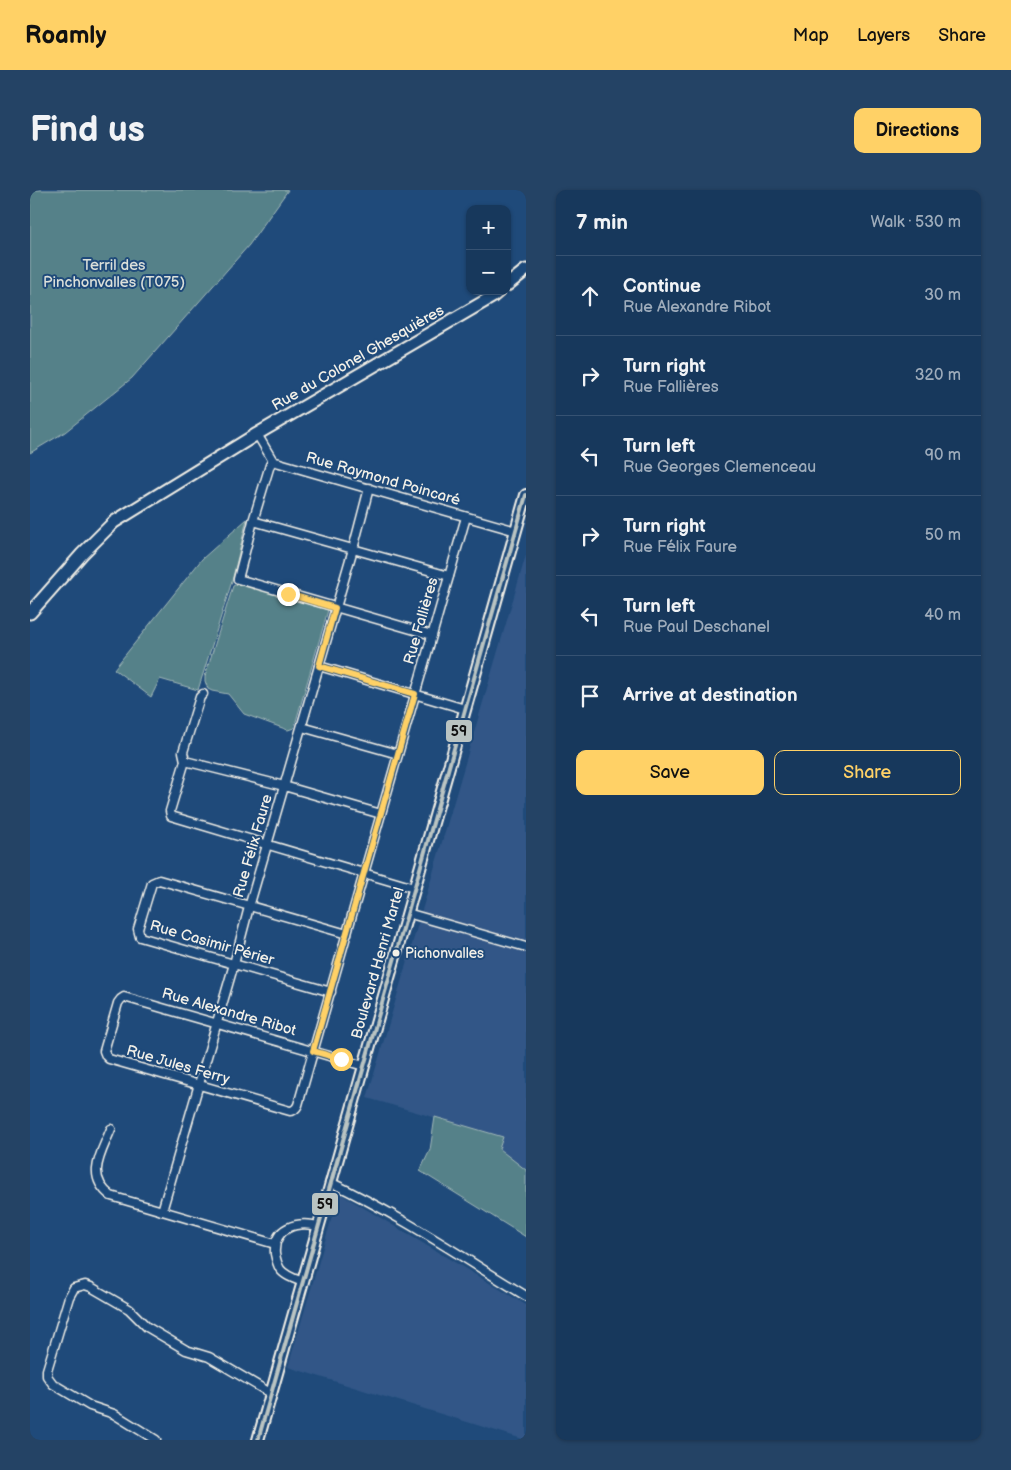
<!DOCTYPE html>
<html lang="en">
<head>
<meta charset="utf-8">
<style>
	body { margin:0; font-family:"Balsamiq Sans",sans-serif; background:#244365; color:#f1f3f6 }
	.controls { position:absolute; right:15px; top:15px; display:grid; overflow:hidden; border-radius:10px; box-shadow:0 1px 4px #0004 }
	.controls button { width:45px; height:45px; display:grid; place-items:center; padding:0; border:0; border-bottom:1px solid #365272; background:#17385c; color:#f1f3f6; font:25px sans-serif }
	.stop { position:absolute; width:15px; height:15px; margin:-11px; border:4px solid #ffd166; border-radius:50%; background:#fff }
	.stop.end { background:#ffd166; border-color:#fff; box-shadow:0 1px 5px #0008 }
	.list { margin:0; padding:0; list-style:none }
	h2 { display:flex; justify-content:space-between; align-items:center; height:65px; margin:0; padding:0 20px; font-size:21px }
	h2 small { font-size:16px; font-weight:400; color:#9eacbb }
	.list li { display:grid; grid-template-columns:32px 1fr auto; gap:15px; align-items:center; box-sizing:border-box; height:80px; padding:0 20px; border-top:1px solid #365272 }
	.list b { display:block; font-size:19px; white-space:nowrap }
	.list p { margin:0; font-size:16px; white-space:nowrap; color:#9eacbb }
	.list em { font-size:16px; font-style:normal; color:#9eacbb }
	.actions { display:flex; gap:10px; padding:15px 20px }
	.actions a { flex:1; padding:11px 0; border:1px solid #ffd166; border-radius:10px; text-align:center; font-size:18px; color:#ffd166 }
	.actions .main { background:#ffd166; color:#111 }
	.icon { flex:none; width:28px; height:28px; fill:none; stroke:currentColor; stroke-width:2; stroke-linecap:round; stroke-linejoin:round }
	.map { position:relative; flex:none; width:496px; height:1250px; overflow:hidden; border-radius:10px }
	header { display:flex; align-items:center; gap:30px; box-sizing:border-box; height:70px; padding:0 25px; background:#ffd166; color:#111 }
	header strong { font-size:24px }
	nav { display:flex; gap:28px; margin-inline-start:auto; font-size:18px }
	.intro { display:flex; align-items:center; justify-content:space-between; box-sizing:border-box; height:120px; padding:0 30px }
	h1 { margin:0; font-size:35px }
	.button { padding:12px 22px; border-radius:10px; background:#ffd166; color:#111; font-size:18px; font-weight:700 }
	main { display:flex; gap:30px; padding:0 30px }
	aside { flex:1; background:#17385c; border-radius:10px; box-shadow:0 1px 4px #0004 }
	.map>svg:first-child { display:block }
	.built { fill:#315787 }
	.green { fill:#548189; stroke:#a4b9b8 }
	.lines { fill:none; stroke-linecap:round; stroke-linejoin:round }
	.minor-casing { stroke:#f4f1e8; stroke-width:11 }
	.tertiary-casing { stroke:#f4f1e8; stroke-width:14 }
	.secondary-casing { stroke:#f4f1e8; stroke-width:15 }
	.minor { stroke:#1f4a7a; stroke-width:8 }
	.tertiary { stroke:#1f4a7a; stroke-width:10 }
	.secondary { stroke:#1f4a7a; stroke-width:11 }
	.bus-1-casing { stroke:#1f4a7a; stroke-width:8 }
	.bus-1 { stroke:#bac4c2; stroke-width:4 }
	.route { stroke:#ffd166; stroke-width:6 }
	.bus-dot { fill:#f4f1e8; stroke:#1f4a7a; stroke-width:2 }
	.labels { text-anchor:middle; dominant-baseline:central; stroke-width:4; stroke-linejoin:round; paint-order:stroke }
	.bus-label { font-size:14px; fill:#f4f1e8; stroke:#1f4a7a; text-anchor:start }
	.park-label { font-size:15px; fill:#dce0da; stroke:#1f4a7a }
	.street-label { font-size:15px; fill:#f4f1e8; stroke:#1f4a7a }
	.line-badge { stroke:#1f4a7a; stroke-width:2 }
	.pale-badge-label { font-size:14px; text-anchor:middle; font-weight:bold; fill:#111 }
</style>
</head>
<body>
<header>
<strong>Roamly</strong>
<nav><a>Map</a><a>Layers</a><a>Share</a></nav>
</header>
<div class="intro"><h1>Find us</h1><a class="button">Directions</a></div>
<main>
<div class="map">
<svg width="496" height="1250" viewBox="0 0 496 1250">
	<rect width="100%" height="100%" fill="#1f4a7a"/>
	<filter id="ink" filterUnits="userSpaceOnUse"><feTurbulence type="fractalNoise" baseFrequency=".02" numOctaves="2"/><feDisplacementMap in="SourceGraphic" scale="10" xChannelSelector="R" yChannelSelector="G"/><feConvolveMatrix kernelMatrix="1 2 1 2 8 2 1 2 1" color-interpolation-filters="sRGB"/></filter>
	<g filter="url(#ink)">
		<g class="built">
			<path d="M 496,365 L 496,980 L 469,959 L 473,947 L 337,908 Z"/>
			<path d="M 309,1003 L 496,1115 L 496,1250 L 258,1177 Z"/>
		</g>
		<g class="green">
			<path d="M 0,0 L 258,0 L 219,55 L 102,188 L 35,242 L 0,263 Z"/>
			<path d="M 217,329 L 202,391 L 168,500 L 130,489 L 121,507 L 84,479 L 172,369 Z"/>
			<path d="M 209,393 L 298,420 L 264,538 L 258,540 L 214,524 L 198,504 L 182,501 L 178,499 L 175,491 L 175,486 L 203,396 Z"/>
			<path d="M 405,927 L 473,947 L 469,959 L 496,980 L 496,1047 L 390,981 L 400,960 Z"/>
		</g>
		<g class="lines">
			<g class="minor-casing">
				<g id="minor">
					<path d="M 227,244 L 243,271 L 246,272 L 486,341"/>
					<path d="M 243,271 L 240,275 L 223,331 L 208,389 L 402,445"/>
					<path d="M 223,331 L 419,386"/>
					<path d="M 289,476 L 435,519"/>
					<path d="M 173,504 L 170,507 L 153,562 L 155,571 L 140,621 L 141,626 L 384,698"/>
					<path d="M 272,537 L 368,564"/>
					<path d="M 155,571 L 254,596 L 351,624"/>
					<path d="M 377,723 L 496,757"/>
					<path d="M 301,802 L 110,747 L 108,739 L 122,693 L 129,690 L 317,744"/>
					<path d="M 334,876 L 94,807 L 91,809 L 88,813 L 74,861 L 76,866 L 79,869 L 260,921 C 264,921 266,919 268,915 C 324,719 379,523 436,327"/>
					<path d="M 81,939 C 71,964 55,986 81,1006 L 245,1054"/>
					<path d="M 300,992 C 368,1024 432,1067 496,1106"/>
					<path d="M 132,1021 L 204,774 L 219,717 L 323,359 L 339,298"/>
					<path d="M 273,1092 C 265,1089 255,1086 250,1079 C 247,1074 246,1069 245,1064 C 243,1037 267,1031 288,1036"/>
					<path d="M 126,1250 L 84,1224 L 60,1216 L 23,1194 L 17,1186 L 17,1180 L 39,1107 L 44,1098 L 55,1095 L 61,1097 L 99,1119 L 117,1137 L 156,1160 L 179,1167 L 235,1200 L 241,1202"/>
				</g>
			</g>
			<g class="tertiary-casing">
				<path id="tertiary" d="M 228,1250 L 496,305"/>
			</g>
			<g class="secondary-casing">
				<g id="secondary">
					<path d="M 477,95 L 496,80"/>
					<path d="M 0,423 L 52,364 L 84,332 L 227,244 L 462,107 L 469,101"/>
				</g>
			</g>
			<use href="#minor" class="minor"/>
			<use href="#tertiary" class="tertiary"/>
			<use href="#secondary" class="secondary"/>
			<g class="bus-1-casing">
				<path id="bus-1" d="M 228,1250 L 496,305"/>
			</g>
			<use href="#bus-1" class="bus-1"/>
		</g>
	</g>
	<g class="lines" filter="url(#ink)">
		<path class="route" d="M 258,404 L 305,418 L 289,476 L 385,504 L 283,861 L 311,869"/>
	</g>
	<circle class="bus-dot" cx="366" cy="763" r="4.5"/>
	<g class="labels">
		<g class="bus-label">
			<text x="375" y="763">Pichonvalles</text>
		</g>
		<g class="park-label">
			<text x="84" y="75">Terril des<tspan x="84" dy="17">Pinchonvalles (T075)</tspan></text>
		</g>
		<g class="street-label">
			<text transform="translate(328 168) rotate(-30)">Rue du Colonel Ghesquières</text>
			<text transform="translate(353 289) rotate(16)">Rue Raymond Poincaré</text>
			<text transform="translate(391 431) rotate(-74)">Rue Fallières</text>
			<text transform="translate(223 656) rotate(-74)">Rue Félix Faure</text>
			<text transform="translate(182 753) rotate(16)">Rue Casimir Périer</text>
			<text transform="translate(348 773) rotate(-74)">Boulevard Henri Martel</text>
			<text transform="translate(199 822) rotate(16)">Rue Alexandre Ribot</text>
			<text transform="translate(148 875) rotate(16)">Rue Jules Ferry</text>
		</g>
	</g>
	<g class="line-badge">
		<rect x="415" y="529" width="28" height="24" rx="5" fill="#bac4c2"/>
		<rect x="281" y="1002" width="28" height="24" rx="5" fill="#bac4c2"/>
	</g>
	<g class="pale-badge-label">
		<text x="429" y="546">59</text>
		<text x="295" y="1019">59</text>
	</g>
</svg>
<div class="controls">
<button>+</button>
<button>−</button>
</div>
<div class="stop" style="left:311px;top:869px"></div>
<div class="stop end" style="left:258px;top:404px"></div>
</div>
<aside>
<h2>7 min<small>Walk · 530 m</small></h2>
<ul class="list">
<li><svg class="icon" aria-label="ahead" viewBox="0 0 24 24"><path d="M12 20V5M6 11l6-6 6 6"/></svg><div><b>Continue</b><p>Rue Alexandre Ribot</p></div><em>30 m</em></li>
<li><svg class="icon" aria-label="right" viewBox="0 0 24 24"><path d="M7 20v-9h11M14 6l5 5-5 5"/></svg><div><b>Turn right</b><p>Rue Fallières</p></div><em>320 m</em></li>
<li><svg class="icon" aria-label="left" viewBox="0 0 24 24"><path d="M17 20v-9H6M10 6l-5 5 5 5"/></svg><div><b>Turn left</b><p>Rue Georges Clemenceau</p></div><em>90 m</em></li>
<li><svg class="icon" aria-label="right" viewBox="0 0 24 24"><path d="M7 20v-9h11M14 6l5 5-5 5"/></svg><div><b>Turn right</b><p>Rue Félix Faure</p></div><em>50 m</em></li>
<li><svg class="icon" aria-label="left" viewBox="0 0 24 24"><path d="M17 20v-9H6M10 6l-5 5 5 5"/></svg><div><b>Turn left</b><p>Rue Paul Deschanel</p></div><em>40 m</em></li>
<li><svg class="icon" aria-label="arrive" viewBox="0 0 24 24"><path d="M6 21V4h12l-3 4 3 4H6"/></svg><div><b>Arrive at destination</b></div></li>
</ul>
<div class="actions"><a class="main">Save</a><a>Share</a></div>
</aside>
</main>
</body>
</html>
